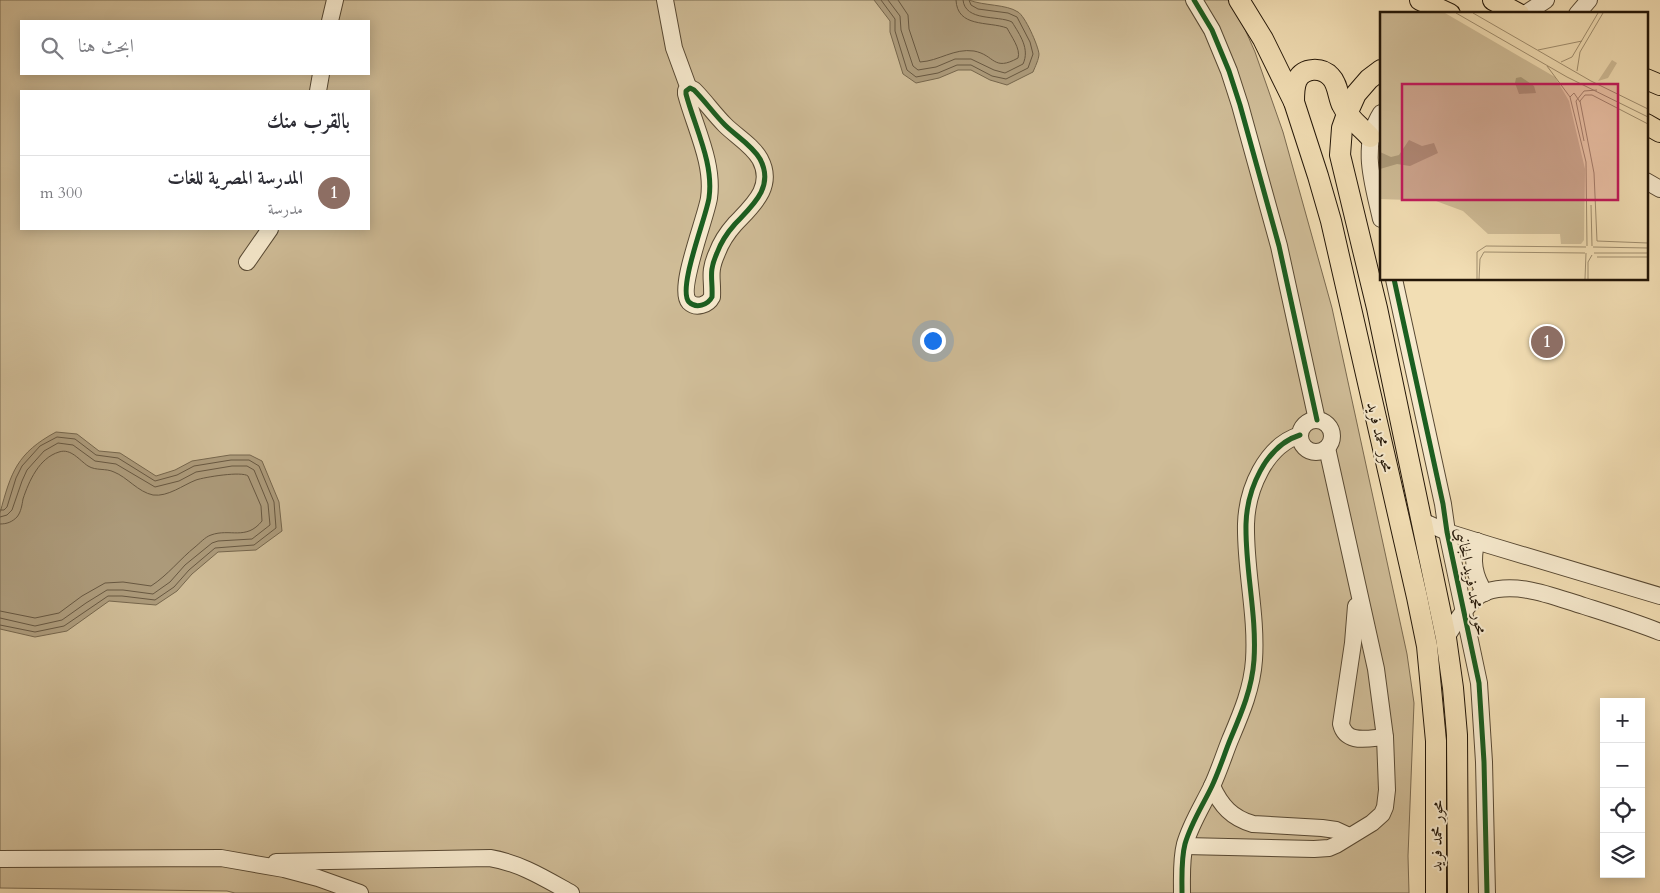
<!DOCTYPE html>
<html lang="ar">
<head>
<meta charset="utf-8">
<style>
	body { margin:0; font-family:Cardo,Amiri,serif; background:#f7f7f7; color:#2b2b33; direction:rtl }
	.controls { position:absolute; right:15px; bottom:15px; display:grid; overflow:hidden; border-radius:0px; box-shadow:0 2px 12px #0003 }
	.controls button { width:45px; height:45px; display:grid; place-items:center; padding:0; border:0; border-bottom:1px solid #e1e1e2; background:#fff; color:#2b2b33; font:25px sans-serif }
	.you { position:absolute; left:932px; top:340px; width:18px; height:18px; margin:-12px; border:4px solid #fff; border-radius:50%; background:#1a73e8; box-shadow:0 0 0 8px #1a73e833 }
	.badge { display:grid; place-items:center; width:32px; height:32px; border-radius:50%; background:#8f2418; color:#fff; font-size:16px; font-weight:700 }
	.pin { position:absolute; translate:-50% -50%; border:2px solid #fff; box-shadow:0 1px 5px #0006 }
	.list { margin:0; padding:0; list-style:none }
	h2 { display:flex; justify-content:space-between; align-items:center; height:65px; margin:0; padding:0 20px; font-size:21px }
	h2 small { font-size:16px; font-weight:400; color:#7c7c81 }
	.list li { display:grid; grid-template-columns:32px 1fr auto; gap:15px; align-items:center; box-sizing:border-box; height:75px; padding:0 20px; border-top:1px solid #e1e1e2 }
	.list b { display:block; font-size:19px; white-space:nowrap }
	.list p { margin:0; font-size:16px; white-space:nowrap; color:#7c7c81 }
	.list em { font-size:16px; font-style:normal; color:#7c7c81 }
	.icon { flex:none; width:28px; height:28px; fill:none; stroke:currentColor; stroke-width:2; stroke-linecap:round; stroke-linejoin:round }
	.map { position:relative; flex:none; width:1660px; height:893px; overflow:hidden; direction:ltr }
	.search { position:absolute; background:#fff; box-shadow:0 2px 12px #0003; left:20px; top:20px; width:350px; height:55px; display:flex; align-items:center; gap:12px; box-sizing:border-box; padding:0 18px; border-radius:0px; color:#7c7c81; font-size:19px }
	.panel { position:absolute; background:#fff; box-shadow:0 2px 12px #0003; left:20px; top:90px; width:350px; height:140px; border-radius:0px; direction:rtl }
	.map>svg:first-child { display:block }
	.green { fill:#cfbc97; stroke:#7a6a50; fill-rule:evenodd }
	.water { fill:#ac9a7a; stroke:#76664c }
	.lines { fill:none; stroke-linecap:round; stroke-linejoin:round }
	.shore { stroke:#685841; stroke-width:1 }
	.minor-casing { stroke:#584933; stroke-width:18 }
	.major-casing { stroke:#241708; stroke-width:22 }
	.minor { stroke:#f7eace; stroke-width:16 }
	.major { stroke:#f2deb4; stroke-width:20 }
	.cycleway-casing { stroke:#f7eace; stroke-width:8 }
	.cycleway { stroke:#1b5e20; stroke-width:5 }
	.labels { text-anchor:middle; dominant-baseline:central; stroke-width:4; stroke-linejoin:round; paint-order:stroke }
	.street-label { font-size:16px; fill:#241708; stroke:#f7eace }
	.inset-road { fill:none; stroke:#a08e6f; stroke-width:1 }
	.view { fill:#c2185b; fill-opacity:0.15; stroke:#c2185b; stroke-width:2.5 }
	.inset-edge { fill:none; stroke:#241708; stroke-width:2.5 }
</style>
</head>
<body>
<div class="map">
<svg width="1660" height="893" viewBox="0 0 1660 893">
	<rect width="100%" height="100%" fill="#f2deb4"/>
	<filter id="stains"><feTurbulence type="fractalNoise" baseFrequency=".004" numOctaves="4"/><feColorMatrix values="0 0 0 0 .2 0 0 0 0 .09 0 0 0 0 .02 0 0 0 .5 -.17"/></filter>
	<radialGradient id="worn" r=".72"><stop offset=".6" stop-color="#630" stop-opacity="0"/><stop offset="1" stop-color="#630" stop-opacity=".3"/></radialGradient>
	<path class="green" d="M 0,0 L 1228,0 L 1240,18 L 1255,52 L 1283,132 L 1332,308 L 1407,654 L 1414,703 L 1408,856 L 1409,893 L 235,893 L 227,891 L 0,888 ZM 21,21 L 369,21 L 369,74 L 21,74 ZM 21,91 L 369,91 L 369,229 L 21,229 Z"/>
	<g class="water">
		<path d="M 874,0 L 969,0 C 984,6 1006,4 1018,12 C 1025,16 1038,45 1039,54 C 1039,59 1035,67 1033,72 L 1007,85 L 990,80 L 971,70 L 958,70 L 939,78 L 916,83 L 903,74 L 890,32 L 890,21 Z"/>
		<path d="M 56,432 L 77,434 L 99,451 L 120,453 L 156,476 L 175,470 L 192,461 L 230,455 L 250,455 L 262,461 L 279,502 L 282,531 L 256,550 L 218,552 L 192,574 L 177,591 L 156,605 L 109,601 L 67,631 L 35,637 L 0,629 L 0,513 C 11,472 17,453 56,432 Z"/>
	</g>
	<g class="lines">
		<g class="shore">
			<path d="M 881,0 L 895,19 L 895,31 L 907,70 L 916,77 L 938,73 L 957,65 L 971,65 L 992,76 L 1006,79 L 1028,68 L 1033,54 L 1030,42 L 1017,17 L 1008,13 L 978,9 L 971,5 L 969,0"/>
			<path d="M 888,0 L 900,16 L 901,30 L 913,66 L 918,70 L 936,67 L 955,59 L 971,59 L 994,70 L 1005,73 L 1023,64 C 1030,49 1020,35 1012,22 C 998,15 965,22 963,0"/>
			<path d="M 898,0 L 908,15 L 909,29 L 920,62 C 939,61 954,48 974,51 C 995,55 993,72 1018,58 C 1021,49 1011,36 1007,28 C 988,21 957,28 956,0"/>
			<path d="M 0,510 L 4,510 L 7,507 L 16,478 L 22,466 L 40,446 L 57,437 L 75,439 L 96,455 L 118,458 L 155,481 L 177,475 L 194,466 L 231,460 L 249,460 L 259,466 L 274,502 L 276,528 L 254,545 L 215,548 L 189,570 L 174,587 L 155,600 L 122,596 L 108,596 L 64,626 L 35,632 L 0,625"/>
			<path d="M 0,517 L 7,515 L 12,510 L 22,481 L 27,470 L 44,451 L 58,443 L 73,445 L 95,461 L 116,464 L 155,487 L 179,481 L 196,472 L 232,466 L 247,466 L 254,470 L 268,504 L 270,525 L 252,539 L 218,541 L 212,543 L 185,565 L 170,582 L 153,594 L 123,590 L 107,590 L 86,603 L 62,620 L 35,626 L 0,618"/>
			<path d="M 0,524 C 7,524 12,522 17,517 C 21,512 22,505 23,499 C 29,481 39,458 59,452 C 71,448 79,460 88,466 C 96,471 106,468 114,472 C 127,477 138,492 153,495 C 168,497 183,485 196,480 C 205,477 242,471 248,476 L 261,506 L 262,521 C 246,541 230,528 211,535 C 205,537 200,543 195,547 C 180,559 168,575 151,586 L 123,582 L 105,583 L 82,596 L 59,613 L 35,618 L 0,611"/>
		</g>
		<g class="minor-casing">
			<g id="minor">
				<path d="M 665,0 L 674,48 L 689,89"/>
				<path d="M 1194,0 L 1212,30 L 1229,71 L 1240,105 L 1279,246 L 1317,420"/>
				<path d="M 1525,14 L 1546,0"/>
				<path d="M 1577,14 L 1589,0"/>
				<path d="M 330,21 L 335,0"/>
				<path d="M 690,88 L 694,90 C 705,101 714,114 725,125 C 736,136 752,145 760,159 C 775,187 752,206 735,224 C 727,233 721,242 717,253 C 708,273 713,278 712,297 C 708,305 696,309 689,302 C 677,289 706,218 709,198 C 714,163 695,128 686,94 L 686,91 Z"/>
				<path d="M 318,91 L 321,74"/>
				<path d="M 1381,113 C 1360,146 1373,183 1381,219"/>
				<path d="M 1646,181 L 1660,189"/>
				<path d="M 247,262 L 270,229"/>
				<path d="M 1394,279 L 1443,504 L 1447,532 L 1479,683 L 1484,762 L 1487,893"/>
				<circle cx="1316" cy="436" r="16"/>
				<path d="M 1422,521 L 1447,532 L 1489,545 L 1660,596"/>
				<path d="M 1477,541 C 1471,560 1474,576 1485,593"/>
				<path d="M 1356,606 L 1353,643 L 1341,724 C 1346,745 1369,738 1385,737"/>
				<path d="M 1446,638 C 1455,623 1470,598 1486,592 C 1518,581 1554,597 1584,606 C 1609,614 1635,622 1660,632"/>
				<path d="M 1212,786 C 1221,806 1232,818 1253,824 L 1322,828 L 1336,830 L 1349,836"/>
				<path d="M 1185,846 L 1314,849 L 1329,848 L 1336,845 L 1372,823 L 1382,814 L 1385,807 L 1387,790 L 1385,737 L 1376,669 L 1327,448"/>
				<path d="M 0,859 L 221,858 L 284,869 L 318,878 L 360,893"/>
				<path d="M 276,862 L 490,858 C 520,863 544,878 571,893"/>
				<path d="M 1182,893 C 1182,877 1181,859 1185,844 C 1191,823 1203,805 1212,786 C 1219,771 1224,755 1230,740 C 1241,714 1252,689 1254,660 C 1257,614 1245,570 1246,524 C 1247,490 1265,446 1300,435"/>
			</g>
		</g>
		<g class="major-casing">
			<g id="major">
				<path d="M 1239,0 L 1263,39 L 1294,102 L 1318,176 L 1331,221 L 1417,597 L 1427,646 L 1436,741 L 1436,893"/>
				<path d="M 1420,0 L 1450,14"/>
				<path d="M 1493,0 L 1519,14"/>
				<path d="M 1381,70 L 1369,79 L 1356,94 L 1347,114 L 1342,128 L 1340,155 L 1377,308 L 1446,638 L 1453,688 L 1457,735 L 1458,893"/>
				<path d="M 1646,79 L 1660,85"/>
				<path d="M 1294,102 C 1294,95 1294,86 1297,80 C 1304,67 1322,67 1331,77 C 1338,84 1338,97 1342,105 C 1348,118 1361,127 1370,137"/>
				<path d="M 1646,124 L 1660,132"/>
			</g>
		</g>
		<use href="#minor" class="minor"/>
		<use href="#major" class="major"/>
		<g class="cycleway-casing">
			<g id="cycleway">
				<path d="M 1194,0 L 1212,30 L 1229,71 L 1240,105 L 1279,246 L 1317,420"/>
				<path d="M 690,88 L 694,90 C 705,101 714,114 725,125 C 736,136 752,145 760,159 C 775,187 752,206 735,224 C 727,233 721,242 717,253 C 708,273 713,278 712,297 C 708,305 696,309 689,302 C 677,289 706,218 709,198 C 714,163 695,128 686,94 L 686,91 Z"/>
				<path d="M 1394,279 L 1443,504 L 1447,532 L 1479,683 L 1484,762 L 1487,893"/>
				<path d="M 1182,893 C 1182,877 1181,859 1185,844 C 1191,823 1203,805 1212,786 C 1219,771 1224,755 1230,740 C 1241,714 1252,689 1254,660 C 1257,614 1245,570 1246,524 C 1247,490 1265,446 1300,435"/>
			</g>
		</g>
		<use href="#cycleway" class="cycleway"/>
	</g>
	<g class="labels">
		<g class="street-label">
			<text transform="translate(1380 437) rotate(77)">محور محمد فريد</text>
			<text transform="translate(1471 581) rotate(79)">محور محمد فريد الجانبى</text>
			<text transform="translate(1437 836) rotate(-89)">محور محمد فريد</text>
		</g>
	</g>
	<g transform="translate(1380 12)">
		<rect width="268" height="268" fill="#f2deb4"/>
		<path d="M 0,1 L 65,1 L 175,65 L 189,89 L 205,157 L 204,228 L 201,232 L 181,232 L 180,222 L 108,222 L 83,199 L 56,189 L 0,187 ZM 232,48 L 237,51 L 228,66 L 218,69 Z" fill="#cfbc97"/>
		<path d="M 141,65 L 154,74 L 156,81 L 139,82 L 135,71 L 136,66 ZM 29,128 L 42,134 L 54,131 L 58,141 L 30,154 L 17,152 L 0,157 L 0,140 L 11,145 L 19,143 Z" fill="#ac9a7a"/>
		<path class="inset-road" d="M 76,1 L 187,65 L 268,105M 93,1 L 211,69 L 268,97M 158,38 L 202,29M 181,50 L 192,45 L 218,1M 167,54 L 190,85 L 206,150 L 207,234M 197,59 L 200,40 L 223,1M 190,85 L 194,81 L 200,90M 268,112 L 212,83 L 205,83 L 200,89 L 214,161 L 217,229 L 268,231M 204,129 L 196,89 L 204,79 L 217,78M 211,193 L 212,234M 213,235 L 268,236M 214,241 L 268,241M 217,245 L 268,245M 97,267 L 97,240 L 106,234 L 206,235M 99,267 L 100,247 L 104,240 L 205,241M 205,267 L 206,241M 208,267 L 208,250 L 212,243"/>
		<path class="view" d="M 22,72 L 238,72 L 238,188 L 22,188 Z"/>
		<rect width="268" height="268" class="inset-edge"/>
	</g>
	<rect width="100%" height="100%" filter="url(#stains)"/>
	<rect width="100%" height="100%" fill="url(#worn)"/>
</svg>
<div class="controls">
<button>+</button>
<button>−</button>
<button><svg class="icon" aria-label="locate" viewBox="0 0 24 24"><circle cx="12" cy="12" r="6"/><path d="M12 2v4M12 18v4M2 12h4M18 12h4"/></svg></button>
<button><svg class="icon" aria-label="layers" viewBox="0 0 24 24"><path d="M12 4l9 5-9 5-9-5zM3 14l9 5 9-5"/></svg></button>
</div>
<div class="you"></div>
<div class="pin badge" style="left:1547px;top:342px;background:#8d6e63">1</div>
<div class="search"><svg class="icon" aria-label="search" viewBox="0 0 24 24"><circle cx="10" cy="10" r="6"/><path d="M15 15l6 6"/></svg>ابحث هنا</div>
<section class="panel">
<h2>بالقرب منك<small></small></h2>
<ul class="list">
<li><span class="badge" style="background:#8d6e63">1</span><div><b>المدرسة المصرية للغات</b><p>مدرسة</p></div><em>300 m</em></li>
</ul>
</section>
</div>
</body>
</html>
